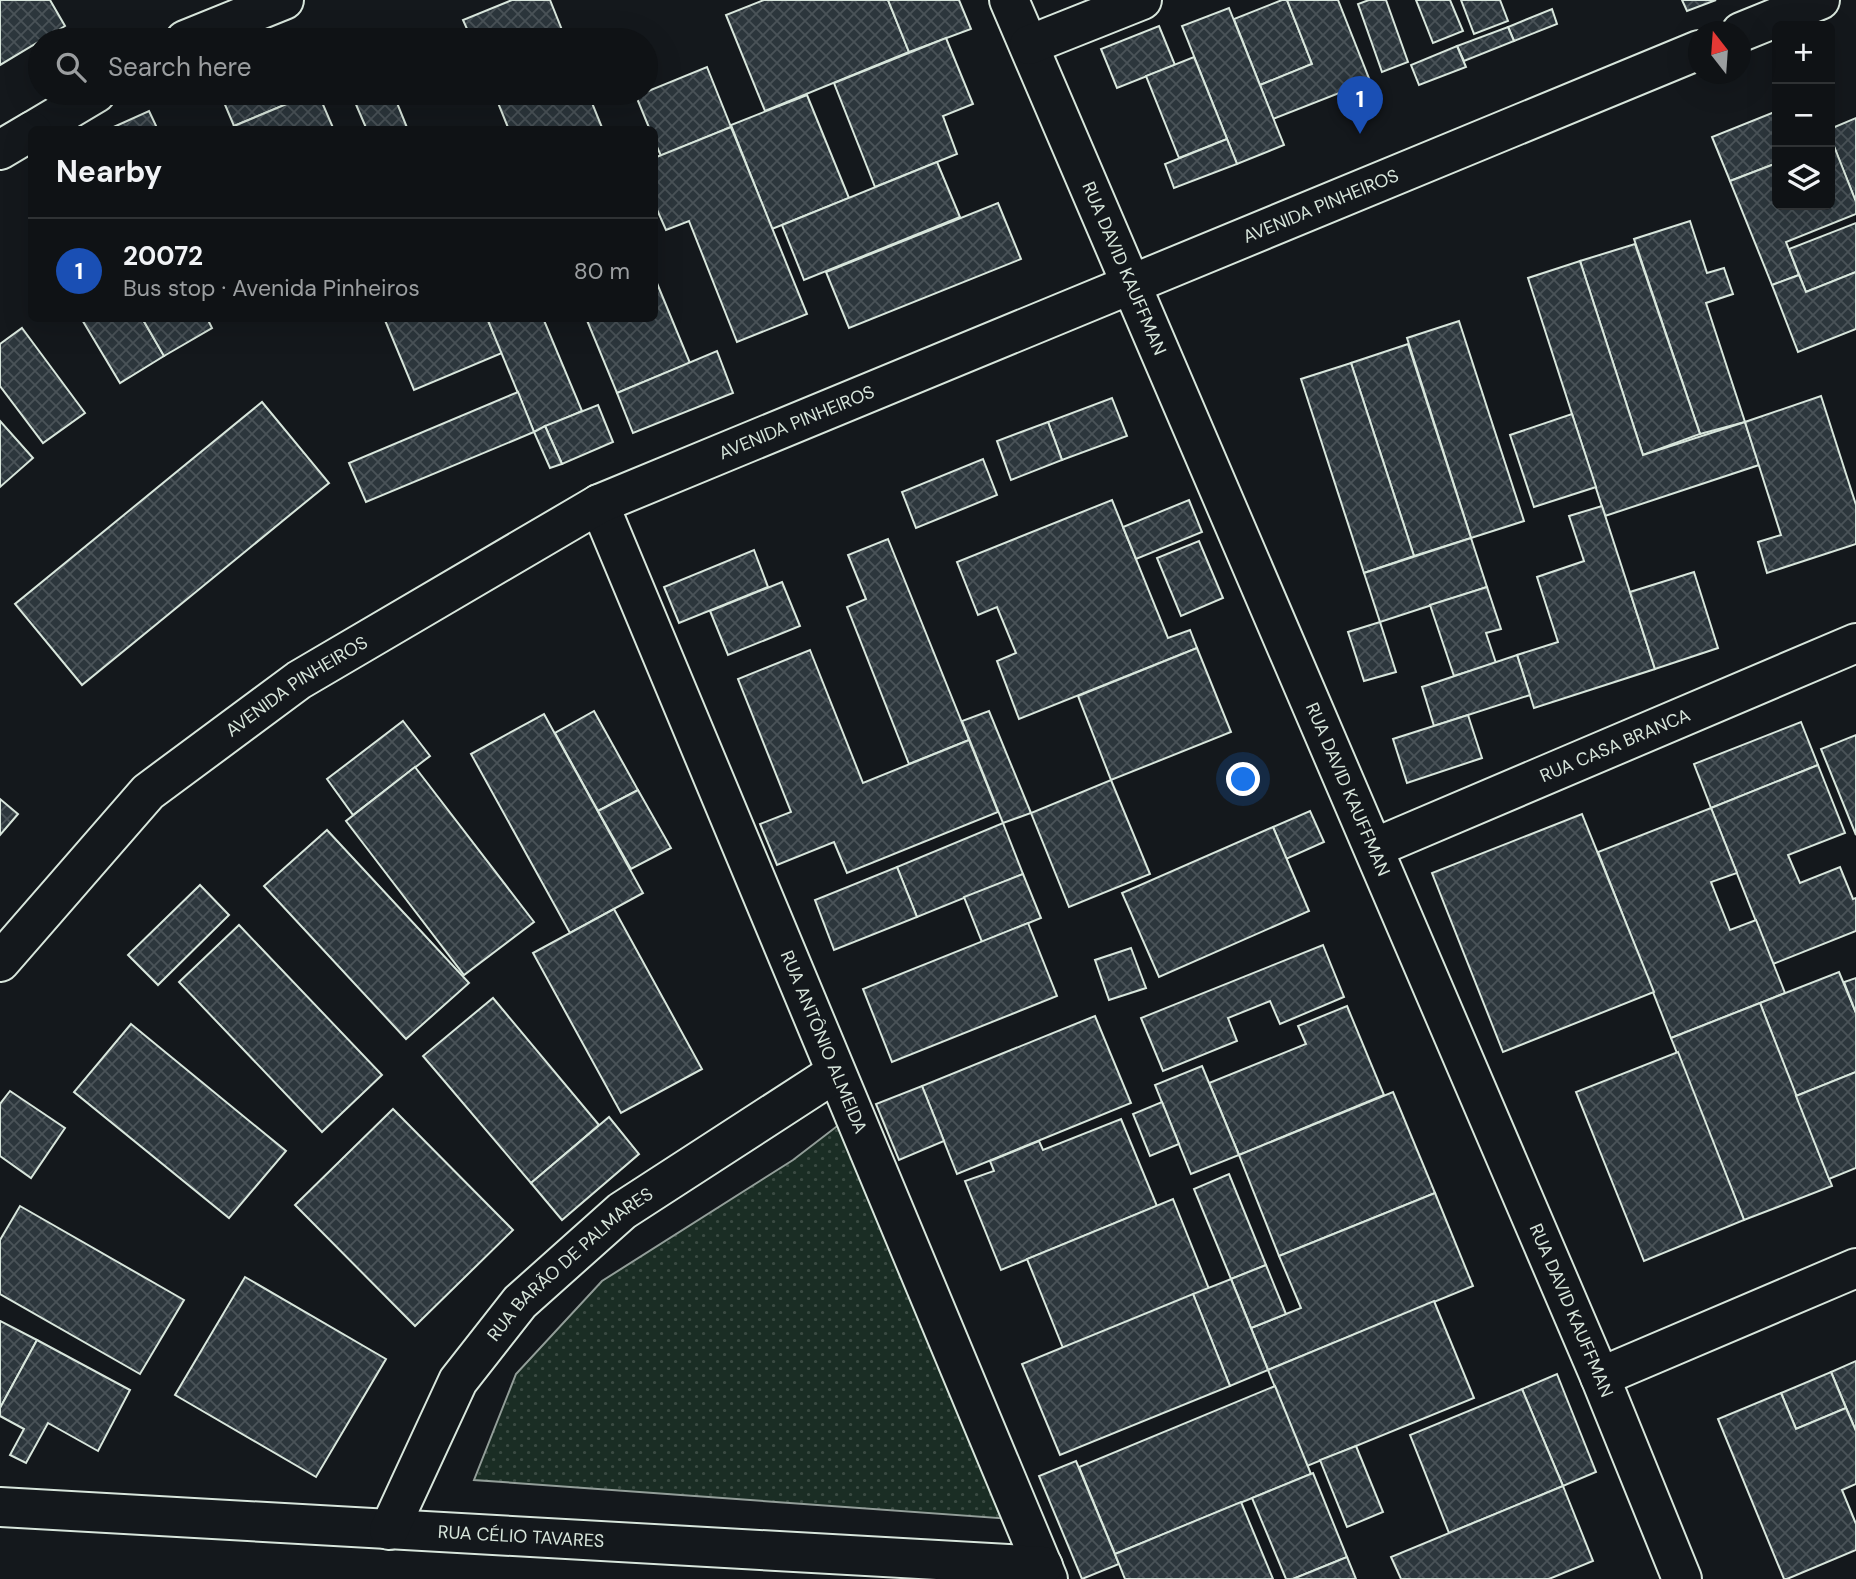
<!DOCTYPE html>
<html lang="en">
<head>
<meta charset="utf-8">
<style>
	body { margin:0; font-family:"DM Sans",sans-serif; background:#1d2022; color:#f1f3f6 }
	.controls { position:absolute; right:21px; top:21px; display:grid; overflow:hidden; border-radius:10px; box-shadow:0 7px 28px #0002 }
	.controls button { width:63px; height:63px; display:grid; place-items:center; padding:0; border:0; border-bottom:2px solid #2f3234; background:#0f1215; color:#f1f3f6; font:35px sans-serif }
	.compass { position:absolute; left:1688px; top:21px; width:63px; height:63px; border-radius:50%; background:#0f1215; box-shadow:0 7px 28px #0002; rotate:343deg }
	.you { position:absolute; left:1244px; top:780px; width:24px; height:24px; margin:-18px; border:5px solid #fff; border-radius:50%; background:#1a73e8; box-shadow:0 0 0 10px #1a73e833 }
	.badge { display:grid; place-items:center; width:46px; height:46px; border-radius:50%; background:#0f766e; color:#fff; font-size:23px; font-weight:700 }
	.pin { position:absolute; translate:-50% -58px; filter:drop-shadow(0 2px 4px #0008) }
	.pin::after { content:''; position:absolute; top:37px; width:24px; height:21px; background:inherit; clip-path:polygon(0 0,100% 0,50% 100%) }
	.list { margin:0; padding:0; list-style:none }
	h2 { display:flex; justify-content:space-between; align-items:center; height:91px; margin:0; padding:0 28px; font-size:30px }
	h2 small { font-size:23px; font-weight:400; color:#9b9ea0 }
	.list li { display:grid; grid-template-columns:46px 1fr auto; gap:21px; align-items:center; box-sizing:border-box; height:105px; padding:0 28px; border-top:2px solid #2f3234 }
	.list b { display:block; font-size:26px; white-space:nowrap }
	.list p { margin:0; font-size:23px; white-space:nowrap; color:#9b9ea0 }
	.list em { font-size:23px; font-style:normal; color:#9b9ea0 }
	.icon { flex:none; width:38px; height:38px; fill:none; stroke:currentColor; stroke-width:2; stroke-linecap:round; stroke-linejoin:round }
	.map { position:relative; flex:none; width:1856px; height:1579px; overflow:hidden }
	.search { position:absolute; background:#0f1215; box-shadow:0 7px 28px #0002; left:28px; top:28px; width:630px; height:77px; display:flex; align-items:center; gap:18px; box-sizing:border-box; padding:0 24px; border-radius:38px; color:#9b9ea0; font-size:26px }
	.panel { position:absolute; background:#0f1215; box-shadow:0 7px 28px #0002; left:28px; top:126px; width:630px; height:196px; border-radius:10px }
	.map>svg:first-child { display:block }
	.grass { fill:url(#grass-dots); stroke:#939e99; stroke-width:2 }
	.building { fill:url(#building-cross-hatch); stroke:#d8e6dc; stroke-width:2 }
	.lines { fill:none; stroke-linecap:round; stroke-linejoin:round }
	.minor-casing { stroke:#d8e6dc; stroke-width:42 }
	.tertiary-casing { stroke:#d8e6dc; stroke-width:42 }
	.minor { stroke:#14181c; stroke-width:38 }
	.tertiary { stroke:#14181c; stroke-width:38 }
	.labels { text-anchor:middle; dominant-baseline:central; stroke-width:5; stroke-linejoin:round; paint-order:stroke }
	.street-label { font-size:18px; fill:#d8e6dc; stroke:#14181c }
</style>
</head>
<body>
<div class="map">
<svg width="1856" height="1579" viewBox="0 0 1856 1579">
	<defs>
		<pattern id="grass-dots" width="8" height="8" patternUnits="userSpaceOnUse" patternTransform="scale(1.75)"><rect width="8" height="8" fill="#1a2d24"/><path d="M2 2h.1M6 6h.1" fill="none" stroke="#3b4b43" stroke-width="1.8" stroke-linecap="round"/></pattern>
		<pattern id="building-cross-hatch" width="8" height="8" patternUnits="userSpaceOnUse" patternTransform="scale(1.75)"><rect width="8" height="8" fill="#2c363c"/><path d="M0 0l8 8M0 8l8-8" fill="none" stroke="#4a5358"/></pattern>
	</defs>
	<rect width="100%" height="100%" fill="#14181c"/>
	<path class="grass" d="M 849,1117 L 1011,1519 L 474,1480 L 516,1374 L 602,1281 L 793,1160 Z"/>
	<g class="building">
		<path d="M 0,0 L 50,0 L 65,26 L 0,65 Z"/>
		<path d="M 512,0 L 550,0 L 566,40 L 472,40 L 463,20 Z"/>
		<path d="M 764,0 L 888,0 L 909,52 L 765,111 L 726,15 Z"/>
		<path d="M 888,0 L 959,0 L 971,29 L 909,52 Z"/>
		<path d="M 1282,0 L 1287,0 L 1312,64 L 1260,85 L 1234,19 Z"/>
		<path d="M 1287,0 L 1338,0 L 1370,81 L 1273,119 L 1260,85 L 1312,64 Z"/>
		<path d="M 1369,0 L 1386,0 L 1408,62 L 1382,72 L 1358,4 Z"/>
		<path d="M 1416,0 L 1450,0 L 1463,31 L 1433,43 Z"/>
		<path d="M 1461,0 L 1500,0 L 1508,21 L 1474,34 Z"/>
		<path d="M 1682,0 L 1716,0 L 1687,11 Z"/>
		<path d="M 1229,8 L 1284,145 L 1237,164 L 1182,26 Z"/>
		<path d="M 1552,9 L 1557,24 L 1514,41 L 1508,27 Z"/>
		<path d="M 1159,26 L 1175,65 L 1117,88 L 1101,49 Z"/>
		<path d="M 1508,27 L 1514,41 L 1464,61 L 1457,46 Z"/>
		<path d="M 946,38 L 973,104 L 943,116 L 957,154 L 875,187 L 834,83 Z"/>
		<path d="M 1457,46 L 1466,67 L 1419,85 L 1411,65 Z"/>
		<path d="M 1194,57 L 1227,139 L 1179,158 L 1146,76 Z"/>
		<path d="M 707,67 L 731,127 L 661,156 L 654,140 L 654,130 L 650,130 L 636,96 Z"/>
		<path d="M 220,93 L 313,93 L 234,126 Z"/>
		<path d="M 313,93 L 318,93 L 334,130 L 236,130 L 234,126 Z"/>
		<path d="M 351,93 L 393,93 L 408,130 L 367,130 Z"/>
		<path d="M 494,93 L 588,93 L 603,130 L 509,130 Z"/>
		<path d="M 807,95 L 849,198 L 772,229 L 731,125 Z"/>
		<path d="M 149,111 L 158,130 L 107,130 Z"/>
		<path d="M 1777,111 L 1777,163 L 1730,181 L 1712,137 Z"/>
		<path d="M 1856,118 L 1856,202 L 1830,137 L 1830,129 Z"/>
		<path d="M 731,127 L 807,314 L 737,342 L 689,221 L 666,230 L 654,203 L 654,158 Z"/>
		<path d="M 1227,139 L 1237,164 L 1174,188 L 1165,164 Z"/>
		<path d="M 1832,141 L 1856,202 L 1856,214 L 1786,242 L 1799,275 L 1772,285 L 1730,181 L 1777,163 L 1777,205 L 1830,205 Z"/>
		<path d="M 937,162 L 960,217 L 804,280 L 782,225 Z"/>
		<path d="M 998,203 L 1021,259 L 849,328 L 826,272 Z"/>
		<path d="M 1690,221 L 1707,273 L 1724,268 L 1733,294 L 1706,303 L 1745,422 L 1700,434 L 1634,239 Z"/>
		<path d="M 1856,223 L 1856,272 L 1806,292 L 1789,249 Z"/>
		<path d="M 1635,244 L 1700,434 L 1643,455 L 1580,261 Z"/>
		<path d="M 1580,261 L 1643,455 L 1745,422 L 1759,465 L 1605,516 L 1528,278 Z"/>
		<path d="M 1856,272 L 1856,329 L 1798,352 L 1772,285 L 1799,275 L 1806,292 Z"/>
		<path d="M 654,276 L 690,363 L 617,393 L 586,318 L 654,318 Z"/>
		<path d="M 81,318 L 142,318 L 164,356 L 120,383 Z"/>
		<path d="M 142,318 L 207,318 L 212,328 L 164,356 Z"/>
		<path d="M 384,318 L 487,318 L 502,353 L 414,390 Z"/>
		<path d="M 487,318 L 543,318 L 582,411 L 534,432 Z"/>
		<path d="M 1459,321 L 1524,521 L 1471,538 L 1407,338 Z"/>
		<path d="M 22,328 L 85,413 L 43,443 L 0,386 L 0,344 Z"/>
		<path d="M 1408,344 L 1471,538 L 1414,556 L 1351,363 Z"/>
		<path d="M 717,351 L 733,393 L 633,433 L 617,393 Z"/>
		<path d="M 1351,363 L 1414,556 L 1364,573 L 1301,379 Z"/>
		<path d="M 518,392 L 534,432 L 366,502 L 349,463 Z"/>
		<path d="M 1821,396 L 1856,505 L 1856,544 L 1767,573 L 1758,542 L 1781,535 L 1745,422 Z"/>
		<path d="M 1112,398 L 1127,436 L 1062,460 L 1048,422 Z"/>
		<path d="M 262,402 L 329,483 L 82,685 L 15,604 Z"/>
		<path d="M 598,405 L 613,442 L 562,464 L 545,426 Z"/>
		<path d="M 1572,414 L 1596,487 L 1534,507 L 1510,435 Z"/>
		<path d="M 0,421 L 33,458 L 0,487 Z"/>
		<path d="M 1048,422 L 1062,460 L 1011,480 L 997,441 Z"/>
		<path d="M 545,426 L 562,464 L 550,468 L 534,432 Z"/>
		<path d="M 983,459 L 997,495 L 916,528 L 902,492 Z"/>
		<path d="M 1112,500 L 1168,638 L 1190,630 L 1197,648 L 1019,719 L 997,661 L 1016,653 L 997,607 L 978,615 L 957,562 Z"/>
		<path d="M 1189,500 L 1202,532 L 1136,559 L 1123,527 Z"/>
		<path d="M 1602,506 L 1655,669 L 1534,708 L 1517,655 L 1558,642 L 1537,577 L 1584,561 L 1569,516 Z"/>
		<path d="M 1471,538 L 1487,587 L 1380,622 L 1364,573 Z"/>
		<path d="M 888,539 L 969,740 L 909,764 L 847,607 L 866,599 L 848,555 Z"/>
		<path d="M 1199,541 L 1223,598 L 1181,616 L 1157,558 Z"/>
		<path d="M 754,550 L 768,587 L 679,623 L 664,587 Z"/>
		<path d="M 1694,572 L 1718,648 L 1655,669 L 1630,592 Z"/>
		<path d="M 782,582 L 800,626 L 728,655 L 710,611 Z"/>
		<path d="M 1487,587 L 1501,629 L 1486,633 L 1496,663 L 1454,676 L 1430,605 Z"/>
		<path d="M 1380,622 L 1396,672 L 1364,681 L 1348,632 Z"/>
		<path d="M 1197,648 L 1231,732 L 1111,780 L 1078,696 Z"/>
		<path d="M 810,650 L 863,783 L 969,740 L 998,812 L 847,873 L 834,842 L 777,865 L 760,824 L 791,812 L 738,679 Z"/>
		<path d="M 1517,655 L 1530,695 L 1434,726 L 1422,687 Z"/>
		<path d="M 594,711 L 638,790 L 598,811 L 555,733 Z"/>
		<path d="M 989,711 L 1031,813 L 1003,823 L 962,721 Z"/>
		<path d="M 544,714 L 643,893 L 570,933 L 471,754 Z"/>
		<path d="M 1468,715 L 1482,758 L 1407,783 L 1393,739 Z"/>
		<path d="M 403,721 L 430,756 L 353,815 L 327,779 Z"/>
		<path d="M 1801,722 L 1818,765 L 1711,808 L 1694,764 Z"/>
		<path d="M 1856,735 L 1856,835 L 1821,749 Z"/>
		<path d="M 1818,765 L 1845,833 L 1788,855 L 1800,883 L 1840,867 L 1853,899 L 1856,898 L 1856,931 L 1773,964 L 1711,808 Z"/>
		<path d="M 415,767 L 534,922 L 464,975 L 346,821 Z"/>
		<path d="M 1111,780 L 1150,874 L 1069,907 L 1031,813 Z"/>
		<path d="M 638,790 L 671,848 L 631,869 L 598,811 Z"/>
		<path d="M 0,799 L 18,814 L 0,835 Z"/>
		<path d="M 1711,808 L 1737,873 L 1711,882 L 1730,930 L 1756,920 L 1785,993 L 1671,1038 L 1598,852 Z"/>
		<path d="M 1310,811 L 1324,842 L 1286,859 L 1273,827 Z"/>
		<path d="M 1582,814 L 1654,992 L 1503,1052 L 1432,873 Z"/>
		<path d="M 1003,823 L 1023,874 L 917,917 L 897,867 Z"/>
		<path d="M 1273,827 L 1309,911 L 1159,977 L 1122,893 Z"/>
		<path d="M 327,830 L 469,983 L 406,1039 L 264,886 Z"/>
		<path d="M 897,867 L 917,917 L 834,950 L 815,900 Z"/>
		<path d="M 1023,874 L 1041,918 L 982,942 L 964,897 Z"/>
		<path d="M 200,885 L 229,915 L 158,985 L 128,955 Z"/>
		<path d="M 614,909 L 702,1069 L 621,1113 L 533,953 Z"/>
		<path d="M 1028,923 L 1057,996 L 892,1062 L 863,989 Z"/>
		<path d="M 239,925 L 382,1075 L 322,1132 L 179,982 Z"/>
		<path d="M 1323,945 L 1344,997 L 1280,1024 L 1270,1001 L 1228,1018 L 1237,1041 L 1163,1071 L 1141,1018 Z"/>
		<path d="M 1131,948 L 1146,988 L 1109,1000 L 1095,960 Z"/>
		<path d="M 1839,972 L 1856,1013 L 1856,1072 L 1796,1096 L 1760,1003 Z"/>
		<path d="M 1856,978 L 1856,1013 L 1844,982 Z"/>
		<path d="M 493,998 L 599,1125 L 531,1183 L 423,1056 Z"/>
		<path d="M 1760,1003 L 1832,1186 L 1744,1220 L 1671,1038 Z"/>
		<path d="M 1347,1006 L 1384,1095 L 1239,1155 L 1209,1083 L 1306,1044 L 1298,1026 Z"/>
		<path d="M 1095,1016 L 1131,1103 L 957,1174 L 922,1086 Z"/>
		<path d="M 131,1024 L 286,1151 L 229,1218 L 74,1092 Z"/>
		<path d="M 1678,1052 L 1744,1220 L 1644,1261 L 1576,1092 Z"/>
		<path d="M 1202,1066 L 1239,1155 L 1191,1174 L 1155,1085 Z"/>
		<path d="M 1856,1072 L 1856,1168 L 1829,1179 L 1796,1096 Z"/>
		<path d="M 922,1086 L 944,1141 L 899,1160 L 876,1104 Z"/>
		<path d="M 10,1091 L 65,1128 L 31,1178 L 0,1156 L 0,1104 Z"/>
		<path d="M 1393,1092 L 1435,1193 L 1279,1256 L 1239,1155 Z"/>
		<path d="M 1162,1102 L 1179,1144 L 1150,1156 L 1133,1114 Z"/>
		<path d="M 393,1109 L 513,1230 L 415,1326 L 295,1205 Z"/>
		<path d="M 609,1117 L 639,1154 L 562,1220 L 531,1183 Z"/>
		<path d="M 1121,1119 L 1157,1206 L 1001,1270 L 965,1181 L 994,1171 L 990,1161 L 1039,1141 L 1043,1150 Z"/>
		<path d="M 1229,1174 L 1266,1265 L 1231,1279 L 1194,1189 Z"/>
		<path d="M 1435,1193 L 1473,1286 L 1268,1370 L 1251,1328 L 1301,1308 L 1279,1256 Z"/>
		<path d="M 1173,1199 L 1209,1289 L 1063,1348 L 1027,1259 Z"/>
		<path d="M 20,1206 L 184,1300 L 140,1374 L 0,1294 L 0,1240 Z"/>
		<path d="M 1266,1265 L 1286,1314 L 1251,1328 L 1231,1279 Z"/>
		<path d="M 245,1277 L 386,1359 L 316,1477 L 175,1395 Z"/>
		<path d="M 1231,1279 L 1268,1370 L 1230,1386 L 1193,1294 Z"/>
		<path d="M 1193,1294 L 1230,1386 L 1060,1455 L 1022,1364 Z"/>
		<path d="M 1434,1301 L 1474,1398 L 1307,1466 L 1268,1370 Z"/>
		<path d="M 0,1321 L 37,1340 L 0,1408 Z"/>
		<path d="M 37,1340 L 130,1390 L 98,1451 L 48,1423 L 26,1463 L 10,1455 L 24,1429 L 0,1416 L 0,1408 Z"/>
		<path d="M 1856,1361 L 1856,1431 L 1831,1372 Z"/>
		<path d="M 1831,1372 L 1846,1408 L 1796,1429 L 1781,1393 Z"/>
		<path d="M 1557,1374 L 1596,1472 L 1563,1486 L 1522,1389 Z"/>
		<path d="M 1275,1386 L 1311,1474 L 1115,1554 L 1079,1467 Z"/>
		<path d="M 1522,1389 L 1563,1486 L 1449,1533 L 1410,1435 Z"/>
		<path d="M 1781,1393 L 1796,1429 L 1846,1408 L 1856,1431 L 1856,1484 L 1842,1490 L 1856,1524 L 1856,1550 L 1787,1579 L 1784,1579 L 1718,1419 Z"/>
		<path d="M 1356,1446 L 1383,1512 L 1347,1527 L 1320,1460 Z"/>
		<path d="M 1076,1461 L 1119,1564 L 1082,1579 L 1039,1476 Z"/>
		<path d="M 1313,1473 L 1347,1557 L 1293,1579 L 1286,1579 L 1252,1498 Z"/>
		<path d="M 1563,1486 L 1593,1561 L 1549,1579 L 1401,1579 L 1391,1557 Z"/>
		<path d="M 1241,1502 L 1273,1579 L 1125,1579 L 1115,1554 Z"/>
		<path d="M 1347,1557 L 1356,1579 L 1293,1579 Z"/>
	</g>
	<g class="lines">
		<g class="minor-casing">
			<g id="minor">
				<path id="s1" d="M 1009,0 L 1600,1377 L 1682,1579"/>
				<path d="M 185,40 L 284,0"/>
				<path d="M 1029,45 L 1142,0"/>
				<path d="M 34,130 L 96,93"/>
				<path d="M 0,150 L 32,131"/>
				<path id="s2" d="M 599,504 L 1048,1579"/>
				<path id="s3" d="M 1374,848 L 1856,643"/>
				<path d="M 1600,1377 L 1856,1268"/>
				<path id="s4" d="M 0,1507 L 1043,1566"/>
				<path id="s5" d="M 389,1530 L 458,1381 L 520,1302 L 622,1211 L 835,1073"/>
			</g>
		</g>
		<g class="tertiary-casing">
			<g id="tertiary">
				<path d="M 1741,32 L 1820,0"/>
				<path id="s6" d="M 0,962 L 148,792 L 299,680 L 599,504 L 1699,50"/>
			</g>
		</g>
		<use href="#minor" class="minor"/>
		<use href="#tertiary" class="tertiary"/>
	</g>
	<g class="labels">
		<g class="street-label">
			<text stroke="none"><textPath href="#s6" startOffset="1542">AVENIDA PINHEIROS</textPath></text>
			<text stroke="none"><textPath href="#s1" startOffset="292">RUA DAVID KAUFFMAN</textPath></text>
			<text stroke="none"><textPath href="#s6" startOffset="975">AVENIDA PINHEIROS</textPath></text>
			<text stroke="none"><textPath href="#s6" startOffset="408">AVENIDA PINHEIROS</textPath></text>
			<text stroke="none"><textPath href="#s3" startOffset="262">RUA CASA BRANCA</textPath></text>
			<text stroke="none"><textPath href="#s1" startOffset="859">RUA DAVID KAUFFMAN</textPath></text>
			<text stroke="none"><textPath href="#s2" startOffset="583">RUA ANTÔNIO ALMEIDA</textPath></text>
			<text stroke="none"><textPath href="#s5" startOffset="327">RUA BARÃO DE PALMARES</textPath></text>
			<text stroke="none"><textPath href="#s1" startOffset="1426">RUA DAVID KAUFFMAN</textPath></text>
			<text stroke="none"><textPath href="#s4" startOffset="522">RUA CÉLIO TAVARES</textPath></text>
		</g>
	</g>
</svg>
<div class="controls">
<button>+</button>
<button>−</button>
<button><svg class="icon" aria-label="layers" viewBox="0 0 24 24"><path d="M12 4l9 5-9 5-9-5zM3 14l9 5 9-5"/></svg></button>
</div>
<svg class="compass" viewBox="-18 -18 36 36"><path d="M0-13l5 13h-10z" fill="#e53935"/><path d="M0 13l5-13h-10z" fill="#9b9ea0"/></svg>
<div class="you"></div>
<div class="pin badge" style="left:1360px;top:134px;background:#1a4fb4">1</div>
<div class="search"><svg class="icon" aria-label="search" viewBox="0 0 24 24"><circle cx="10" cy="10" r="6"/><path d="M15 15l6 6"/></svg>Search here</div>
<section class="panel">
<h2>Nearby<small></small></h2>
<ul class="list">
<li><span class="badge" style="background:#1a4fb4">1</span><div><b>20072</b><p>Bus stop · Avenida Pinheiros</p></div><em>80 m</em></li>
</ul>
</section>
</div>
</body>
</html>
